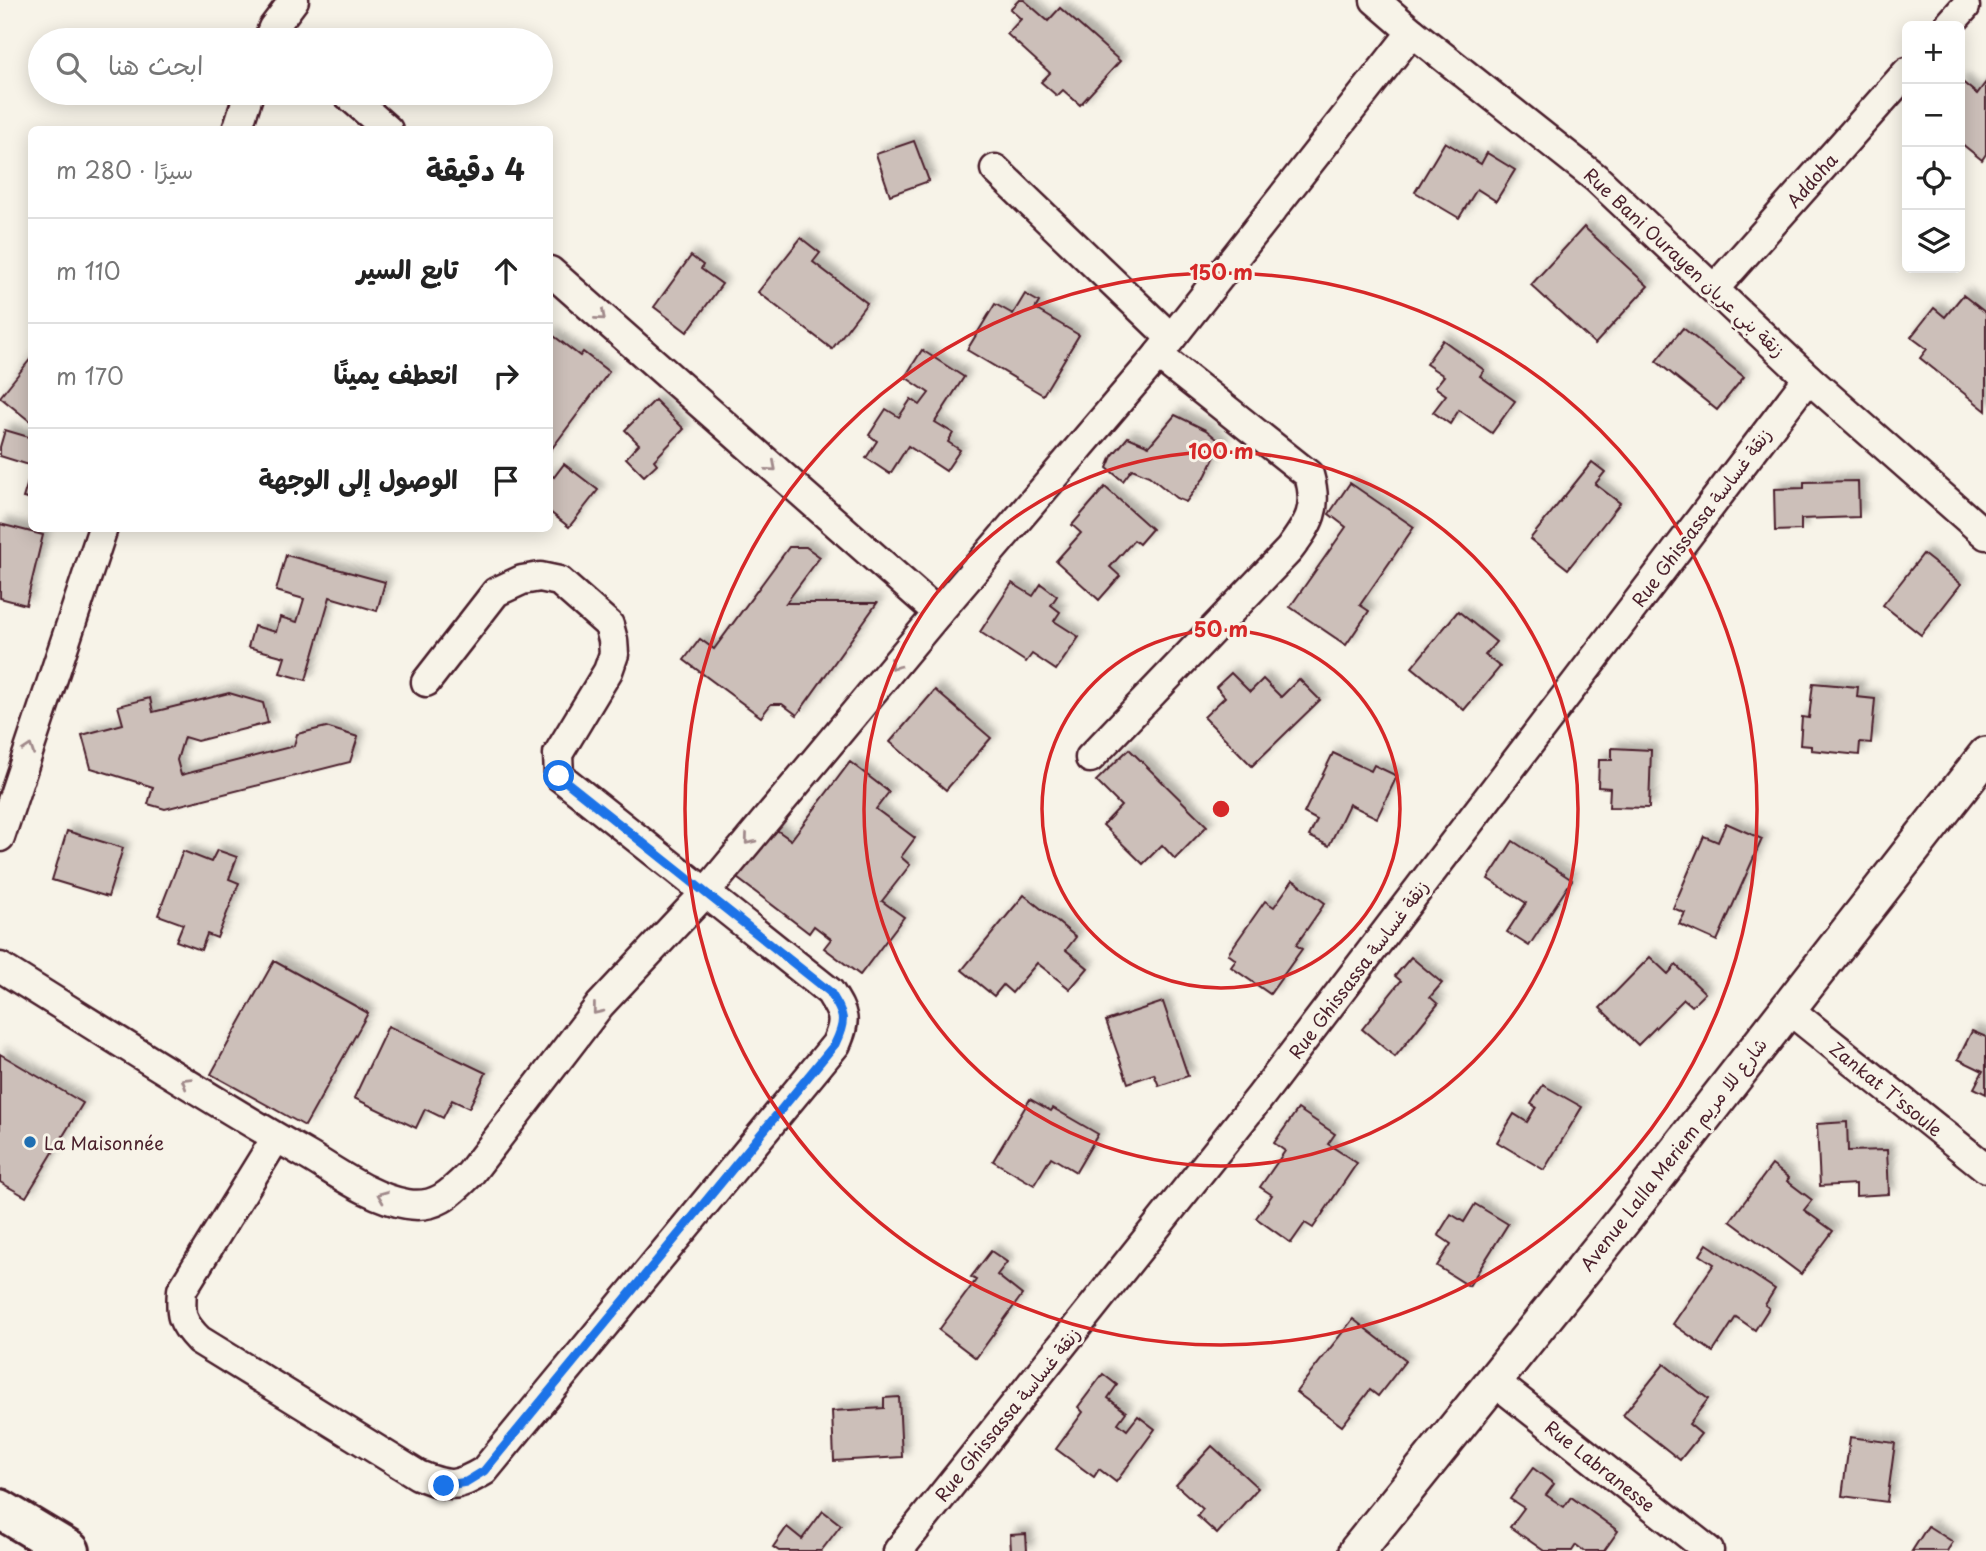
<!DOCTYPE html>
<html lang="ar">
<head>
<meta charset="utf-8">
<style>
	body { margin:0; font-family:"Playpen Sans","Playpen Sans Arabic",sans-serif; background:#f2f2f2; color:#222; direction:rtl }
	.controls { position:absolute; right:21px; top:21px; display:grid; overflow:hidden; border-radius:10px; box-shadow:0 4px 18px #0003 }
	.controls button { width:63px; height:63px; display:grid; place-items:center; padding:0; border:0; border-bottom:2px solid #e0e0e0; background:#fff; color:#222; font:35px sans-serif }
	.stop { position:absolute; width:21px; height:21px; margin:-16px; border:5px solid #1a73e8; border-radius:50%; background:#fff }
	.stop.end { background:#1a73e8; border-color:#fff; box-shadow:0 2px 7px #0008 }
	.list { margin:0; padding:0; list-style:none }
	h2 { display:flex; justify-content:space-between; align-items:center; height:91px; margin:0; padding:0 28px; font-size:30px }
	h2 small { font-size:23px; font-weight:400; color:#767676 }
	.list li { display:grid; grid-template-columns:46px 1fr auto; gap:21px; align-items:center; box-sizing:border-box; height:105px; padding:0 28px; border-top:2px solid #e0e0e0 }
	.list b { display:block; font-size:26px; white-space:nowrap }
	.list em { font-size:23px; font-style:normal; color:#767676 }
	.icon { flex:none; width:38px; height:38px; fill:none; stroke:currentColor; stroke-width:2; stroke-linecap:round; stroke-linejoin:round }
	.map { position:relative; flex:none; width:1986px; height:1551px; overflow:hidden; direction:ltr }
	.search { position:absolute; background:#fff; box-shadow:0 4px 18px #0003; left:28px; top:28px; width:525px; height:77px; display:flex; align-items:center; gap:18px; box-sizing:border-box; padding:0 24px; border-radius:38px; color:#767676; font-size:26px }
	.panel { position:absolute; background:#fff; box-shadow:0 4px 18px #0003; left:28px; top:126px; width:525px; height:406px; border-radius:10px; direction:rtl }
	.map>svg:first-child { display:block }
	.building { fill:#ccbfb9; stroke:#4a1f2b; stroke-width:2; filter:url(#shadow) }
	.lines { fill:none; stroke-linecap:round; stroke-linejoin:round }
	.minor-casing { stroke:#4a1f2b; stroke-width:33 }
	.tertiary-casing { stroke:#4a1f2b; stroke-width:40 }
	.secondary-casing { stroke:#4a1f2b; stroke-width:44 }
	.minor { stroke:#f7f3e8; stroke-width:28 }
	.tertiary { stroke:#f7f3e8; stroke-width:35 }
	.secondary { stroke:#f7f3e8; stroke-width:38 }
	.oneway { stroke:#a0898a }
	.route { stroke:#1a73e8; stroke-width:9 }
	.ring { fill:none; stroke:#d62828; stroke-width:3.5 }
	.poi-dot { fill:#1f6fb2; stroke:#f7f3e8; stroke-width:2.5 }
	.labels { text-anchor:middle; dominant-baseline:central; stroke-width:6; stroke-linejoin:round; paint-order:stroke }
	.street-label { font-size:18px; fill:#4a1f2b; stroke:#f7f3e8 }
	.poi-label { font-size:18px; fill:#4a1f2b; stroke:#f7f3e8; text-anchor:start }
	.centre { fill:#d62828; stroke:#f7f3e8; stroke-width:3.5 }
	.ring-label { font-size:21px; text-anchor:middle; font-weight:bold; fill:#d62828; stroke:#f7f3e8; stroke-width:6; stroke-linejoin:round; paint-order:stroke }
</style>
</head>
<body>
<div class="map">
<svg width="1986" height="1551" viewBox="0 0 1986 1551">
	<defs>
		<filter id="shadow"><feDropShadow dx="6" dy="-6" stdDeviation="3.5" flood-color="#0004"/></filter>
	</defs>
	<rect width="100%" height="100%" fill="#f7f3e8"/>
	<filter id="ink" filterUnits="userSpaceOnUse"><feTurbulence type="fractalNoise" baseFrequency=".0143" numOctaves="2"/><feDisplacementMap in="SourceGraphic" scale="14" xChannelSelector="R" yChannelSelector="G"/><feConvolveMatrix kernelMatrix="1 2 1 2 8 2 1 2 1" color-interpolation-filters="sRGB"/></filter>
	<g filter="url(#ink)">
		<g class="building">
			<path d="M 1019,0 L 1024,0 L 1048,21 L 1060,8 L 1120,61 L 1080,105 L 1063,90 L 1057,96 L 1041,82 L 1050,73 L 1007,34 L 1021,19 L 1010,9 Z"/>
			<path d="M 1960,80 L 1977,94 L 1986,82 L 1986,154 L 1982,160 L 1962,144 L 1960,147 Z"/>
			<path d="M 914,141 L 929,181 L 890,195 L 876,154 Z"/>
			<path d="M 1445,142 L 1481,164 L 1487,153 L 1515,170 L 1496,201 L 1477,189 L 1459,218 L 1415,192 Z"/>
			<path d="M 1584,227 L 1648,286 L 1595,344 L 1531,285 Z"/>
			<path d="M 801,238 L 820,253 L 813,262 L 867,303 L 832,349 L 758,292 Z"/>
			<path d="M 691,256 L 703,265 L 701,269 L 722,284 L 687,332 L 654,307 Z"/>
			<path d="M 1025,294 L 1039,302 L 1035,309 L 1079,335 L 1043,395 L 967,350 L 995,304 L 1013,314 Z"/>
			<path d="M 1963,295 L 1986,313 L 1986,411 L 1920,358 L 1927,349 L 1911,337 L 1934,308 L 1945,317 Z"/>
			<path d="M 1683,328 L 1744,377 L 1717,410 L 1656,361 Z"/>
			<path d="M 550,333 L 580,356 L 583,352 L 609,372 L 550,451 Z"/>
			<path d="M 1443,340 L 1484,370 L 1480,376 L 1515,401 L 1492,433 L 1459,410 L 1450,424 L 1433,412 L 1446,395 L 1435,387 L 1444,376 L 1426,364 Z"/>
			<path d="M 922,350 L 964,377 L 935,422 L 953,433 L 948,442 L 960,450 L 946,471 L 908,446 L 890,474 L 866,458 L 877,441 L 869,435 L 886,409 L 899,417 L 911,399 L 920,405 L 929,393 L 905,377 Z"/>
			<path d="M 32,357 L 32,423 L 0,397 Z"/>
			<path d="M 655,400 L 684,429 L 654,460 L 657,464 L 644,476 L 626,458 L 639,444 L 625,430 Z"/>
			<path d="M 1175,415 L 1206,430 L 1223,444 L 1216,454 L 1206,475 L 1186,502 L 1176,498 L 1149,476 L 1132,469 L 1123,481 L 1107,468 L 1112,456 L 1128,437 L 1149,446 Z"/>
			<path d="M 5,430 L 32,438 L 32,466 L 0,456 L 0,447 Z"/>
			<path d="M 1592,462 L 1605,472 L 1595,484 L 1620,503 L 1568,569 L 1530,539 Z"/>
			<path d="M 564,464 L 598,490 L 569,527 L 550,512 L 550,474 L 554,477 Z"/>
			<path d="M 32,469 L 32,500 L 23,498 Z"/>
			<path d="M 1858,481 L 1859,517 L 1801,519 L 1801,530 L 1775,531 L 1774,489 L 1804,488 L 1804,482 Z"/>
			<path d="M 1350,483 L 1414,527 L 1360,605 L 1369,611 L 1346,645 L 1290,607 L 1346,527 L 1329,514 Z"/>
			<path d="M 1105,487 L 1152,529 L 1139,544 L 1134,540 L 1110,567 L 1120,576 L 1099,600 L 1056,561 L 1081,533 L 1072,525 Z"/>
			<path d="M 0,524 L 43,535 L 26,605 L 0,598 Z"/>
			<path d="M 789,547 L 806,547 L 820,557 L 786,603 L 877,603 L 797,715 L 782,704 L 771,704 L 761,717 L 684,660 L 700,639 L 714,649 Z"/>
			<path d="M 1923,554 L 1961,584 L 1921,635 L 1883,605 Z"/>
			<path d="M 286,555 L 385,582 L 377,611 L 330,597 L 306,680 L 280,673 L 285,657 L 248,647 L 254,626 L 276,632 L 280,617 L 297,622 L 304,599 L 276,591 Z"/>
			<path d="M 1012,583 L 1033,596 L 1041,584 L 1057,596 L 1051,605 L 1060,612 L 1054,621 L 1079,637 L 1056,670 L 1032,654 L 1026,662 L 980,632 Z"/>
			<path d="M 1458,611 L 1496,642 L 1485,655 L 1500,667 L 1464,710 L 1412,667 Z"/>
			<path d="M 1231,673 L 1250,692 L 1263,679 L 1281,697 L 1299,679 L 1320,700 L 1252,766 L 1204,717 L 1225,697 L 1216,687 Z"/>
			<path d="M 1813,683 L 1858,687 L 1857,697 L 1875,699 L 1871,743 L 1860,742 L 1859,755 L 1811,750 L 1811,746 L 1800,745 L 1802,717 L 1809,718 Z"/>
			<path d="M 935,690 L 991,738 L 946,790 L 890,742 Z"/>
			<path d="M 229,693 L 263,703 L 268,723 L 197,741 L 184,737 L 177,760 L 181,775 L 294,746 L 297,734 L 326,727 L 358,737 L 350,762 L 165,809 L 148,804 L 153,787 L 91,768 L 82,735 L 123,724 L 118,706 L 150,698 L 153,712 Z"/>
			<path d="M 1612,748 L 1651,750 L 1649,808 L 1609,807 L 1610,788 L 1598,787 L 1599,760 L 1612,760 Z"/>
			<path d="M 1129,749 L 1207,826 L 1175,859 L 1162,845 L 1143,864 L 1103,825 L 1121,806 L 1096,781 Z"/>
			<path d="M 1333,753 L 1371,771 L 1374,765 L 1397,776 L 1377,818 L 1349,804 L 1329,846 L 1309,836 L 1317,820 L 1304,813 Z"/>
			<path d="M 850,762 L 889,792 L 876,809 L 915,838 L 901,857 L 910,865 L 882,901 L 904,917 L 860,975 L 824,948 L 831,939 L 814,926 L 809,933 L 729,872 L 767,823 L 791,840 Z"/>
			<path d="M 1726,823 L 1762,839 L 1717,941 L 1679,924 L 1685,913 L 1673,908 L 1704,836 L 1718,842 Z"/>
			<path d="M 67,831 L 123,848 L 108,897 L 52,880 Z"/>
			<path d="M 1513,841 L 1572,880 L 1529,946 L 1507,932 L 1526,903 L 1488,879 Z"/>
			<path d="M 217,850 L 237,857 L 229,879 L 239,883 L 217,938 L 207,934 L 201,950 L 176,941 L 183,924 L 158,915 L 183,851 L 211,862 Z"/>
			<path d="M 1293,880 L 1325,903 L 1296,945 L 1302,949 L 1270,994 L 1231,967 L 1236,960 L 1228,954 L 1265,901 L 1274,907 Z"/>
			<path d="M 1024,895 L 1076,937 L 1066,950 L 1088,968 L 1070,989 L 1037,963 L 1012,993 L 1003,985 L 994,996 L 962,970 Z"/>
			<path d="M 1411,957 L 1442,983 L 1430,997 L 1438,1004 L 1395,1057 L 1362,1029 L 1401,981 L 1395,976 Z"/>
			<path d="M 1650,957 L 1668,974 L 1676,965 L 1705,993 L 1692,1006 L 1684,999 L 1638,1045 L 1600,1008 Z"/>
			<path d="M 274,961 L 368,1013 L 305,1126 L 211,1074 Z"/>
			<path d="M 1163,1002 L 1188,1076 L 1159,1086 L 1154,1074 L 1128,1083 L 1106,1021 Z"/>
			<path d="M 388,1026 L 486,1073 L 469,1108 L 452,1100 L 443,1118 L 425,1109 L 416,1128 L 354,1098 Z"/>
			<path d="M 1972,1031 L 1986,1037 L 1986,1094 L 1974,1088 L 1983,1071 L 1958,1059 Z"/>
			<path d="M 0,1054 L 83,1103 L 26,1197 L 0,1182 Z"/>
			<path d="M 1543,1085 L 1582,1107 L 1544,1170 L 1497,1142 L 1514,1114 L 1527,1122 L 1536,1107 L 1531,1104 Z"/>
			<path d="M 1030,1099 L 1051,1111 L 1053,1108 L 1098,1134 L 1076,1172 L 1051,1157 L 1034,1185 L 993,1161 Z"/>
			<path d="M 1298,1109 L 1335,1134 L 1328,1144 L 1357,1163 L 1313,1228 L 1305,1223 L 1291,1243 L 1256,1218 L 1272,1195 L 1260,1187 L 1285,1151 L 1274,1143 Z"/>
			<path d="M 1847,1122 L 1848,1151 L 1887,1150 L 1889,1194 L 1856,1196 L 1856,1184 L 1820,1186 L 1817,1124 Z"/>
			<path d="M 1772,1165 L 1789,1178 L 1787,1181 L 1812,1200 L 1804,1210 L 1833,1231 L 1801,1274 L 1730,1221 Z"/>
			<path d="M 1475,1204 L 1508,1224 L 1469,1286 L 1437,1266 L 1451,1244 L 1438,1235 L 1451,1214 L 1464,1222 Z"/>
			<path d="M 1707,1244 L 1775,1289 L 1765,1305 L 1769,1308 L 1755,1330 L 1736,1317 L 1713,1352 L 1673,1324 L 1714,1264 L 1700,1255 Z"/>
			<path d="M 991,1251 L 1007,1262 L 997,1275 L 1022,1295 L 976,1358 L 939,1330 L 976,1280 L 971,1277 Z"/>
			<path d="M 1353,1319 L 1406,1360 L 1378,1396 L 1370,1390 L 1342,1426 L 1296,1392 Z"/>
			<path d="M 1664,1364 L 1708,1399 L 1689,1424 L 1701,1434 L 1680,1460 L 1623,1415 Z"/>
			<path d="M 1103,1374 L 1117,1385 L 1108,1398 L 1126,1412 L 1118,1423 L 1127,1430 L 1138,1416 L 1155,1429 L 1116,1482 L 1099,1469 L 1094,1477 L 1056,1449 L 1083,1412 L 1078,1407 Z"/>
			<path d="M 899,1397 L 902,1457 L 834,1461 L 832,1411 L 884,1408 L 884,1398 Z"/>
			<path d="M 1850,1437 L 1895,1443 L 1887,1502 L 1842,1496 Z"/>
			<path d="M 1212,1446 L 1258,1488 L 1217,1534 L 1197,1516 L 1203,1509 L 1176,1485 Z"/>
			<path d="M 1533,1468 L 1554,1484 L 1546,1495 L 1564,1507 L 1571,1497 L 1618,1531 L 1604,1551 L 1584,1551 L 1576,1545 L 1572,1551 L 1544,1551 L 1510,1527 L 1524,1508 L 1510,1499 Z"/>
			<path d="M 823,1511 L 841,1525 L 821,1551 L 779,1551 L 773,1547 L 787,1527 L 802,1539 Z"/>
			<path d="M 1928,1526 L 1953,1542 L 1947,1551 L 1912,1551 Z"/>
			<path d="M 1026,1534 L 1027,1551 L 1011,1551 L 1010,1535 Z"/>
		</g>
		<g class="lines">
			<g class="minor-casing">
				<g id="minor">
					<path d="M 1375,0 L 1412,32 L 1596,178 L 1808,378 L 1986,535"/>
					<path d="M 1948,26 L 1965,7"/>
					<path d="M 268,40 L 273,28 L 294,0"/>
					<path d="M 346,93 L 388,130"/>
					<path d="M 237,130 L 249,93"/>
					<path d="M 995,169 L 1171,338"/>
					<path d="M 550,271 L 938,613"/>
					<path id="s1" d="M 1715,288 L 1907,72"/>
					<path d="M 1090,758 L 1289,550 C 1309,523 1319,509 1309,475 L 1158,355"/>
					<path d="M 0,837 L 103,528"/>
					<path d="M 0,967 C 102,1030 203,1096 307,1155 C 338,1173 371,1198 407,1204 C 436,1209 451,1193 470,1174 L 600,1005 L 706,892 L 938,613 L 1158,355 L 1412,32"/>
					<path id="s2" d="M 1787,1008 L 1986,1168"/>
					<path d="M 276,1138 L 182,1290 C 180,1315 181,1322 199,1340 L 418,1475 C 449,1487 455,1488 484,1471 L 836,1044 C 847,1019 844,1015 830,992 L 559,776 L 558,754 L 608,671 L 614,654 L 613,640 L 609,625 L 559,581 L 540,577 L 522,580 L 496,592 L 426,682"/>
					<path id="s3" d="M 1494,1381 L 1709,1551"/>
					<path d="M 898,1551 L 1260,1097 L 1808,378"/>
				</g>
			</g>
			<g class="tertiary-casing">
				<path id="tertiary" d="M 1357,1551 L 1627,1215 L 1986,755"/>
			</g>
			<g class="secondary-casing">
				<path id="secondary" d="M 0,1509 L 70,1551"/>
			</g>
			<use href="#minor" class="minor"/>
			<use href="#tertiary" class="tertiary"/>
			<use href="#secondary" class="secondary"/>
		</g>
		<defs><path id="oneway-chevron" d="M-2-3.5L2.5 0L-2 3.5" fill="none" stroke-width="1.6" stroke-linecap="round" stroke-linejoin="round" transform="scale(1.75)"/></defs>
		<g class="oneway">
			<use href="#oneway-chevron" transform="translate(601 316) rotate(41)"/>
			<use href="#oneway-chevron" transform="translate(772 467) rotate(41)"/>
			<use href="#oneway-chevron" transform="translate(894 665) rotate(130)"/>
			<use href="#oneway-chevron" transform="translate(29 749) rotate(-71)"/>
			<use href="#oneway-chevron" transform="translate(749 840) rotate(130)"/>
			<use href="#oneway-chevron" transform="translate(597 1010) rotate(129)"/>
			<use href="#oneway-chevron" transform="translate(186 1082) rotate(-148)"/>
			<use href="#oneway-chevron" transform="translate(382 1196) rotate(-158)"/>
		</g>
	</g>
	<g class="lines" filter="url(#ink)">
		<path class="route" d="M 444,1486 L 466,1482 L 484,1471 L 835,1044 C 847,1019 844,1015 830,992 L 559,776"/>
	</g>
	<g class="ring">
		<circle cx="1221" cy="809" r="179"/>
		<circle cx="1221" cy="809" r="357"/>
		<circle cx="1221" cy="809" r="536"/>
	</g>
	<circle class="poi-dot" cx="30" cy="1142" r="7"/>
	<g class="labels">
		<g class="street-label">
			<text stroke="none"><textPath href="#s1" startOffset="145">Addoha</textPath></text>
			<text transform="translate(1685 262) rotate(43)">Rue Bani Ourayen زنقة بني عريان</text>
			<text transform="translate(1701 517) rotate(-53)">Rue Ghissassa زنقة غساسة</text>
			<text transform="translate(1358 969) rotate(-53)">Rue Ghissassa زنقة غساسة</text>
			<text stroke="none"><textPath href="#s2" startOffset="128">Zankat T'ssoule</textPath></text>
			<text transform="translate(1673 1154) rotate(-52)">Avenue Lalla Meriem شارع للا مريم</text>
			<text transform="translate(1007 1414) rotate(-51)">Rue Ghissassa زنقة غساسة</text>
			<text stroke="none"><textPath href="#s3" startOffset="136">Rue Labranesse</textPath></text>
		</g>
		<g class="poi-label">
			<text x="44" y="1142">La Maisonnée</text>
		</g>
	</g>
	<circle cx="1221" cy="809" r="10" class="centre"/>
	<g class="ring-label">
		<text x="1221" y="280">150 m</text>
		<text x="1221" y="459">100 m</text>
		<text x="1221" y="637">50 m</text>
	</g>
</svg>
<div class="controls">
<button>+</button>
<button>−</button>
<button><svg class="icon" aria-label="locate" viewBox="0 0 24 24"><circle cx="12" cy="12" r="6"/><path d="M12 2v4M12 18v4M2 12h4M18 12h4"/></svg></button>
<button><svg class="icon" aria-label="layers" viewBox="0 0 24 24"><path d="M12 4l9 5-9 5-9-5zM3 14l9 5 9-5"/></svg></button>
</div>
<div class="stop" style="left:559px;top:776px"></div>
<div class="stop end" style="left:444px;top:1486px"></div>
<div class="search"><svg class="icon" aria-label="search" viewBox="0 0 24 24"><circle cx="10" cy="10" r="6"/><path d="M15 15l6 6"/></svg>ابحث هنا</div>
<section class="panel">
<h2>4 دقيقة<small>سيرًا · 280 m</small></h2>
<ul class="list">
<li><svg class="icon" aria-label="ahead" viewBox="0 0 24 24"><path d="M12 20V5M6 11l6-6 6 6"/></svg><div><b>تابع السير</b></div><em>110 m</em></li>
<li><svg class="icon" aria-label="right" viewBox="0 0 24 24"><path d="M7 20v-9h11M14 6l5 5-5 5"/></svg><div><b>انعطف يمينًا</b></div><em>170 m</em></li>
<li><svg class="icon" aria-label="arrive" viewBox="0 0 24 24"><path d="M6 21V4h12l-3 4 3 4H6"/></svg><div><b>الوصول إلى الوجهة</b></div></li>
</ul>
</section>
</div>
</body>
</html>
